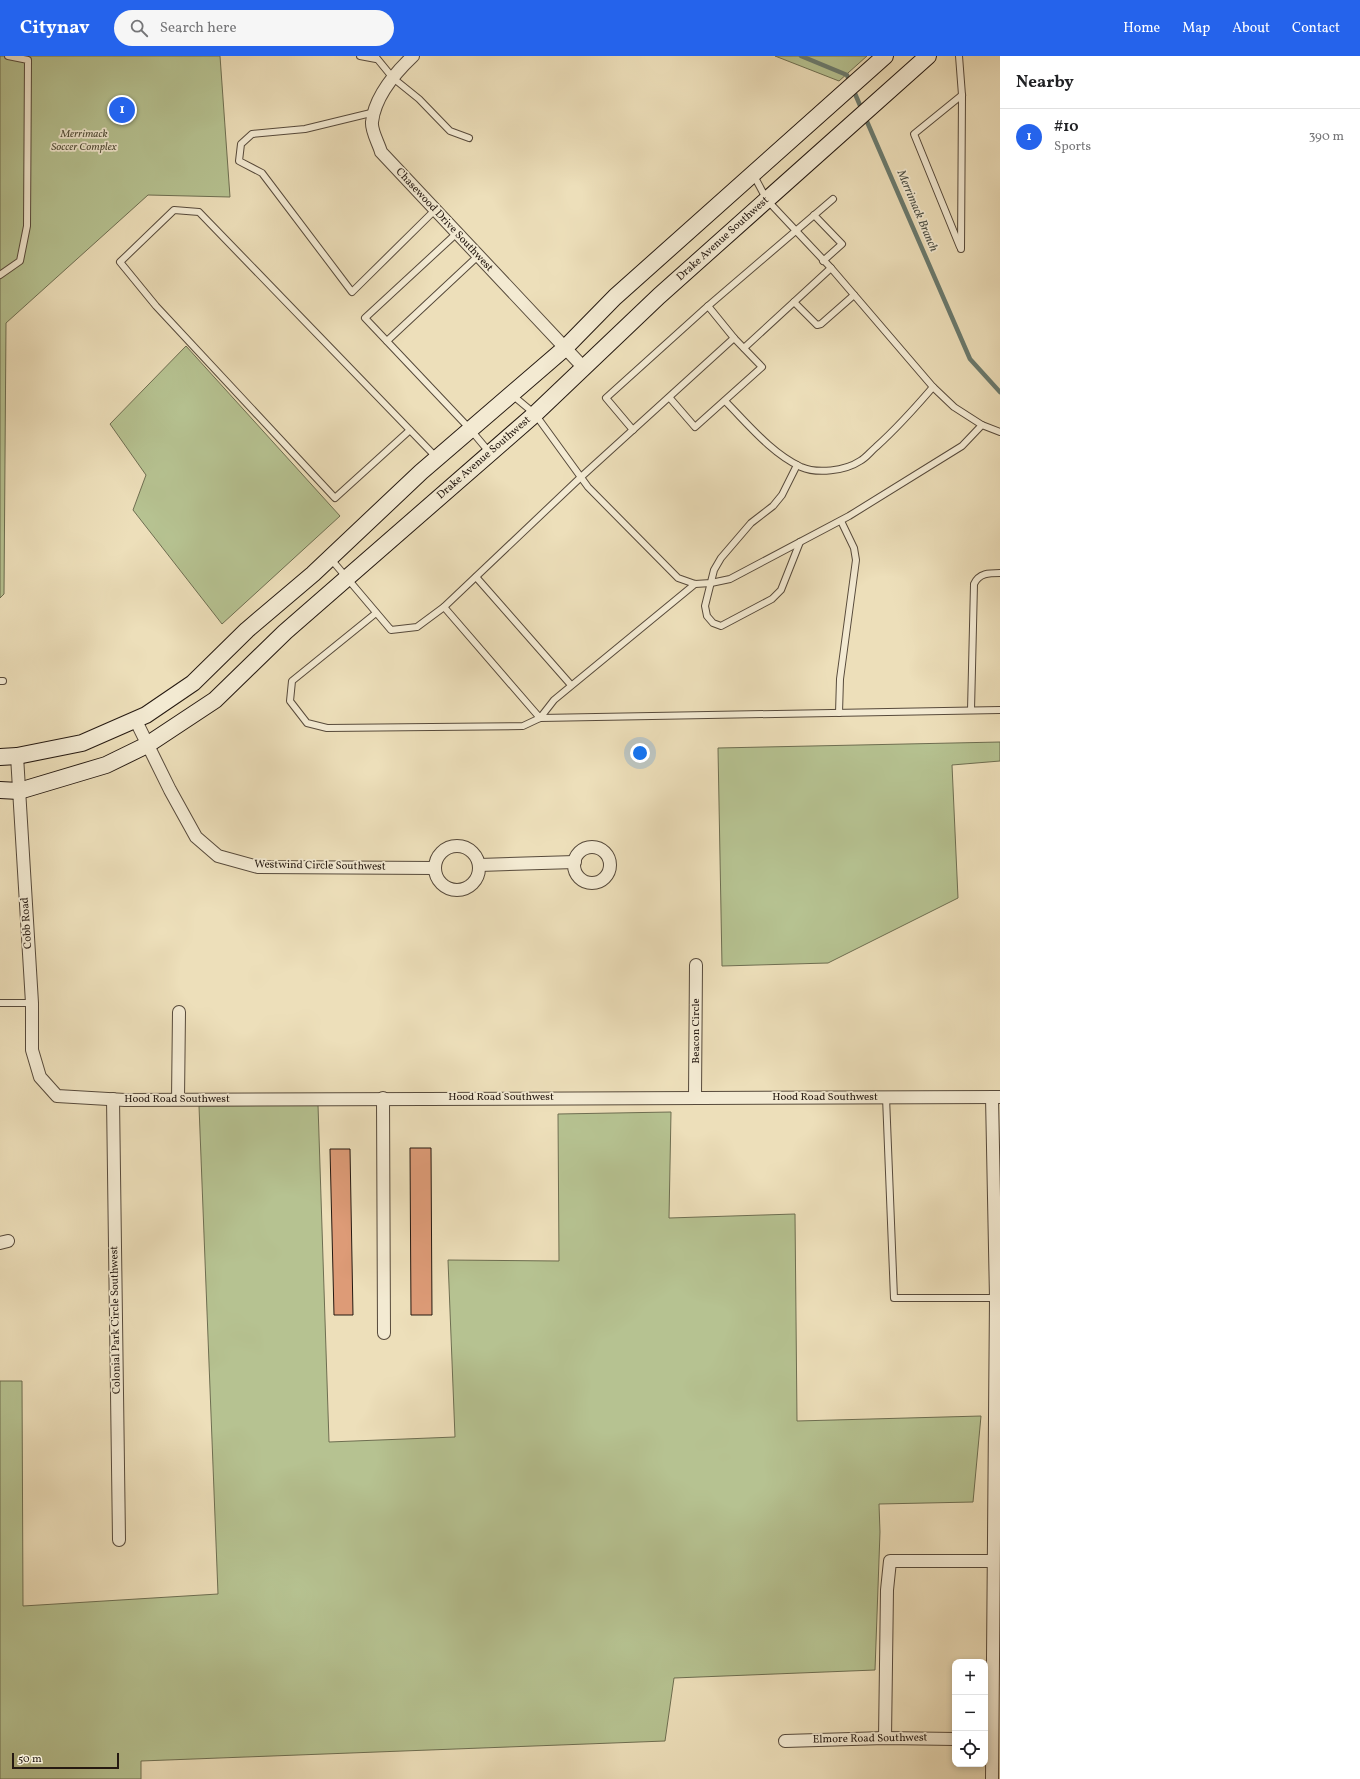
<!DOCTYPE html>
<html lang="en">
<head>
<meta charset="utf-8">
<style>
	body { margin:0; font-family:Vollkorn,serif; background:#f6f6f6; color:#202124 }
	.controls { position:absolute; right:12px; bottom:12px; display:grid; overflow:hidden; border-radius:8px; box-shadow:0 2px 6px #0003 }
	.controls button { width:36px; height:36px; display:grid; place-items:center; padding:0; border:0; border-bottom:1px solid #e0e0e0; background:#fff; color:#202124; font:20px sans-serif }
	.scale { position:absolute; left:12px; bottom:10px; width:107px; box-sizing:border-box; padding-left:4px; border:2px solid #251911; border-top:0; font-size:11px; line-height:14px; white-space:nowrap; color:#251911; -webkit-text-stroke:3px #f3ead2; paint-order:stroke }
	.you { position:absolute; left:640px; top:697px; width:14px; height:14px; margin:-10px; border:3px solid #fff; border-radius:50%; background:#1a73e8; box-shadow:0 0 0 6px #1a73e833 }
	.badge { display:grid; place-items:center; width:26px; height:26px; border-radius:50%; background:#2563eb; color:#fff; font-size:13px; font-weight:700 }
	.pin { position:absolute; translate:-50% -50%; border:2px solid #fff; box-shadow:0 1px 4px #0006 }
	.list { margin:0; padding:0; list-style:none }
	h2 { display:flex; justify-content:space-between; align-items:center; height:52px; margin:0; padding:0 16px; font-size:17px }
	h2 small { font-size:13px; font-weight:400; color:#757577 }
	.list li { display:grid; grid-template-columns:26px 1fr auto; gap:12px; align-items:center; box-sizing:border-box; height:56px; padding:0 16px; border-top:1px solid #e0e0e0 }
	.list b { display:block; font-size:15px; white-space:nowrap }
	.list p { margin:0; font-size:13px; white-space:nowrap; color:#757577 }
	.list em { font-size:13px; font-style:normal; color:#757577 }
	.icon { flex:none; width:22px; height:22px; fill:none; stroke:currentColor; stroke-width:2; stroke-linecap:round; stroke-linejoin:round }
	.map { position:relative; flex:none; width:1000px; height:1723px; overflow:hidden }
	header { display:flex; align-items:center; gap:24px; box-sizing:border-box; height:56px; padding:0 20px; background:#2563eb; color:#fff }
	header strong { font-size:19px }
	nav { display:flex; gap:22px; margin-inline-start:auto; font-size:14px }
	.search { width:280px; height:36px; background:#f6f6f6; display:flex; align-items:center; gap:10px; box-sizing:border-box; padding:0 14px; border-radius:22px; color:#757577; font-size:15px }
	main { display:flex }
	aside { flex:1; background:#fff }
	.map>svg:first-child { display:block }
	.green { fill:#b6c291; stroke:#6e6e51 }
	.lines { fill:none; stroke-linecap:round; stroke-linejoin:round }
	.stream { stroke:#6b7b6f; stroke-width:4.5 }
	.building { fill:#dd9b77; stroke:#251911 }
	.lane-casing { stroke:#574a3b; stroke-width:8 }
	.street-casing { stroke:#574a3b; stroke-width:14 }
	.secondary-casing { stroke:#251911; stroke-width:18 }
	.lane { stroke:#f3ead2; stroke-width:6 }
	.street { stroke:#f3ead2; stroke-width:12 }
	.secondary { stroke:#f3ead2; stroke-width:16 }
	.labels { text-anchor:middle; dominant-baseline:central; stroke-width:3.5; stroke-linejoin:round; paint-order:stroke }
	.park-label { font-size:11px; font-style:italic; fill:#504c37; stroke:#f3ead2 }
	.street-label { font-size:11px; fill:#251911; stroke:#f3ead2 }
	.water-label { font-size:12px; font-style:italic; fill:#4e5248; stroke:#f3ead2 }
</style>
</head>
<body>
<header>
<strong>Citynav</strong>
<div class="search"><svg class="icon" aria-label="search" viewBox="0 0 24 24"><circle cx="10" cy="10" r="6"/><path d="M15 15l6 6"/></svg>Search here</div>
<nav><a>Home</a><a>Map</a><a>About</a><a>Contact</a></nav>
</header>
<main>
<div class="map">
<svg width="1000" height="1723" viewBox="0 0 1000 1723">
	<rect width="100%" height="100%" fill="#eddfba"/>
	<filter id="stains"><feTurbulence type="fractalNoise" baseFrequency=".005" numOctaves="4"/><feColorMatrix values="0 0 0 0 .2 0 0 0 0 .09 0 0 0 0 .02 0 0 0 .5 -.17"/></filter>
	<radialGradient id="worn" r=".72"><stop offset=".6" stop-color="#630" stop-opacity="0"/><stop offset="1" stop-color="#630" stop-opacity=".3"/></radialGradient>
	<g class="green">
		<path d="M 0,0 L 220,0 L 230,141 L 148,139 L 6,267 L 4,538 L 0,542 Z"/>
		<path d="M 775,0 L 867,0 L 839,25 Z"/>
		<path d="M 186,290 L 340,460 L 222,568 L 133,454 L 146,419 L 110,368 Z"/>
		<path d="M 1000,686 L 1000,705 L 952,709 L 958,842 L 828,907 L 722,910 L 718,692 Z"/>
		<path d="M 318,1049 L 329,1386 L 455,1381 L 448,1204 L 559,1205 L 558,1058 L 671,1056 L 669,1162 L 795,1158 L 797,1365 L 981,1360 L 973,1446 L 879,1448 L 880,1476 L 875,1614 L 674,1622 L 665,1685 L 141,1705 L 141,1723 L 0,1723 L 0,1325 L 22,1325 L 23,1550 L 218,1538 L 199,1050 Z"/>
	</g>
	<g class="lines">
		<g class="stream">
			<path d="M 801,0 L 847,19 L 850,27"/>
			<path d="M 853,33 L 862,54"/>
			<path d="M 865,61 L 970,303 L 1000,336"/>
		</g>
	</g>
	<g class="building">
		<path d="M 410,1092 L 431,1092 L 432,1259 L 411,1259 Z"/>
		<path d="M 330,1093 L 350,1093 L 353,1259 L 334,1259 Z"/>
	</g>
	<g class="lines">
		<g class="lane-casing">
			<g id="lane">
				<path d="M 360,0 L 376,3"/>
				<path d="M 375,0 L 393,22 L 419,43 L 450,75 L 469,82"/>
				<path d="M 959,0 L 962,39 L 961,193"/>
				<path d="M 375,56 L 305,73 L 252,78 L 241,88 L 239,105 L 262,117 L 352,236 L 435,154"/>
				<path d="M 753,118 L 767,144 L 831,212 L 933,331 L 954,351 L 982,369"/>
				<path d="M 814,159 L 842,188 L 823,205"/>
				<path d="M 457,177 L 365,262 L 470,373 L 490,397"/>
				<path d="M 960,191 L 914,78 L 962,39"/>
				<path d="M 0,219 L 20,205 L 27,170 L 28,4 L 8,0"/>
				<path d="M 794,246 L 817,269 L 821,268 L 854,239"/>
				<path d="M 708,250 L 833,143"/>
				<path d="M 387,285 L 478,200"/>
				<path d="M 744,292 L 831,212"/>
				<path d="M 511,338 L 535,358 L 588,431 L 678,522 L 695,528 L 711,527 L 730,523 L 849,460 L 962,390 L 982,369 L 1000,376"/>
				<path d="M 725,345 C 748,368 771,397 801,411 C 817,418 845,415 860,405 C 866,402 871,395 876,391 C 897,372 915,352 933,331"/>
				<path d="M 410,374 L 335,442 L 156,250 L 120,206 L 174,154 L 199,156 L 436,401"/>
				<path d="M 633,374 L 606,342 L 708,250 L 734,282"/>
				<path d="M 797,409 L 782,439 L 773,450 L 751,467 L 721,502 L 714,514 L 705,550 L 707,560 L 713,567 L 721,570 L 772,543 L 781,534 L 800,486"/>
				<path d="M 330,502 L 391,574 L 417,571 L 444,551 L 581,421 L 734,282 L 762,311 L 695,371 L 669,341"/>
				<path d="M 476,521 L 571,629"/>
				<path d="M 444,551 L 540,662 L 554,644 L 695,528"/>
				<path d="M 376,557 L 292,625 L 290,645 L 307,667 L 327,672 L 523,670 L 540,662 L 1000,654"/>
				<path d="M 0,625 L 3,625"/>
				<path d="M 971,654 L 974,528 C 979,517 989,517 1000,517"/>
				<path d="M 839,657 L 840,623 L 856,504 L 854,492 L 841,465"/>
				<path d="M 0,947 L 32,947"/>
				<path d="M 886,1041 L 894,1242 L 996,1242"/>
			</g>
		</g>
		<g class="street-casing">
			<g id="street">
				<path d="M 413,0 C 395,17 375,40 372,66 C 371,75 379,88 381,96 L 584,312"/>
				<path d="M 135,663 L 170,734 L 196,781 L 218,800 L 258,811 L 435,812"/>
				<path d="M 17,700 L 32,947 L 32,994 L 40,1021 L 57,1040 L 125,1044 L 1000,1041"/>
				<circle cx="457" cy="812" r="22"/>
				<circle cx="592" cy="809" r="18"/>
				<path d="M 479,809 L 575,806"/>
				<path d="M 695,1041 L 696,909"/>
				<path d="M 383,1042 L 384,1277"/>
				<path d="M 113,1043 L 119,1484"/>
				<path d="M 178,1043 L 179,956"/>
				<path d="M 0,1187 L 8,1185"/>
				<path d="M 885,1682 L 887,1534 L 890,1505 L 993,1505"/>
				<path d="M 785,1685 L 885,1682 L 955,1683"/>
				<path d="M 992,1723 L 996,1242 L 992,1041"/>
			</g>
		</g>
		<g class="secondary-casing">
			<g id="secondary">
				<path d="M 0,701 L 17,700 L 82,687 L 146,659 L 193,627 L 247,574 L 313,518 L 421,416 L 565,292 L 615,241 L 885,0"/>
				<path d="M 0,734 L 19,735 L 106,709 L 147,689 L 215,644 L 285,576 L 535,358 L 659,240 L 928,0"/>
			</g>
		</g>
		<use href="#lane" class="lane"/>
		<use href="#street" class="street"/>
		<use href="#secondary" class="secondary"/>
	</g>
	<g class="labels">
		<g class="park-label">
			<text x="84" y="78">Merrimack<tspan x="84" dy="13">Soccer Complex</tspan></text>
		</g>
		<g class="street-label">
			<text transform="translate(444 164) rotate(47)">Chasewood Drive Southwest</text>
			<text transform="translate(723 183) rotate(-42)">Drake Avenue Southwest</text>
			<text transform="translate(484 402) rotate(-41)">Drake Avenue Southwest</text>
			<text transform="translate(320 810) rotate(1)">Westwind Circle Southwest</text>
			<text transform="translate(27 867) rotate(-94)">Cobb Road</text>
			<text transform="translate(696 975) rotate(-90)">Beacon Circle</text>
			<text x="501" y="1041">Hood Road Southwest</text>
			<text x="825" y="1041">Hood Road Southwest</text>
			<text x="177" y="1043">Hood Road Southwest</text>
			<text transform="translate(116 1264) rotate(-91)">Colonial Park Circle Southwest</text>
			<text transform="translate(870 1683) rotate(-1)">Elmore Road Southwest</text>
		</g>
		<g class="water-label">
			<text transform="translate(917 155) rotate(67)">Merrimack Branch</text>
		</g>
	</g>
	<rect width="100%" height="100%" filter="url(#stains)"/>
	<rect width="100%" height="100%" fill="url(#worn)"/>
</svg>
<div class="controls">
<button>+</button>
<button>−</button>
<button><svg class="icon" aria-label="locate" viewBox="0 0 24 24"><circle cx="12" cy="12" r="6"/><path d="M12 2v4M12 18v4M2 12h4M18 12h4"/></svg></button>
</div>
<div class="scale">50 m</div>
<div class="you"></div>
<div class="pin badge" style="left:122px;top:54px">1</div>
</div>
<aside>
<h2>Nearby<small></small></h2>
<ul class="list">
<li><span class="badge">1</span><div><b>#10</b><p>Sports</p></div><em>390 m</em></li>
</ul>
</aside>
</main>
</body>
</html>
